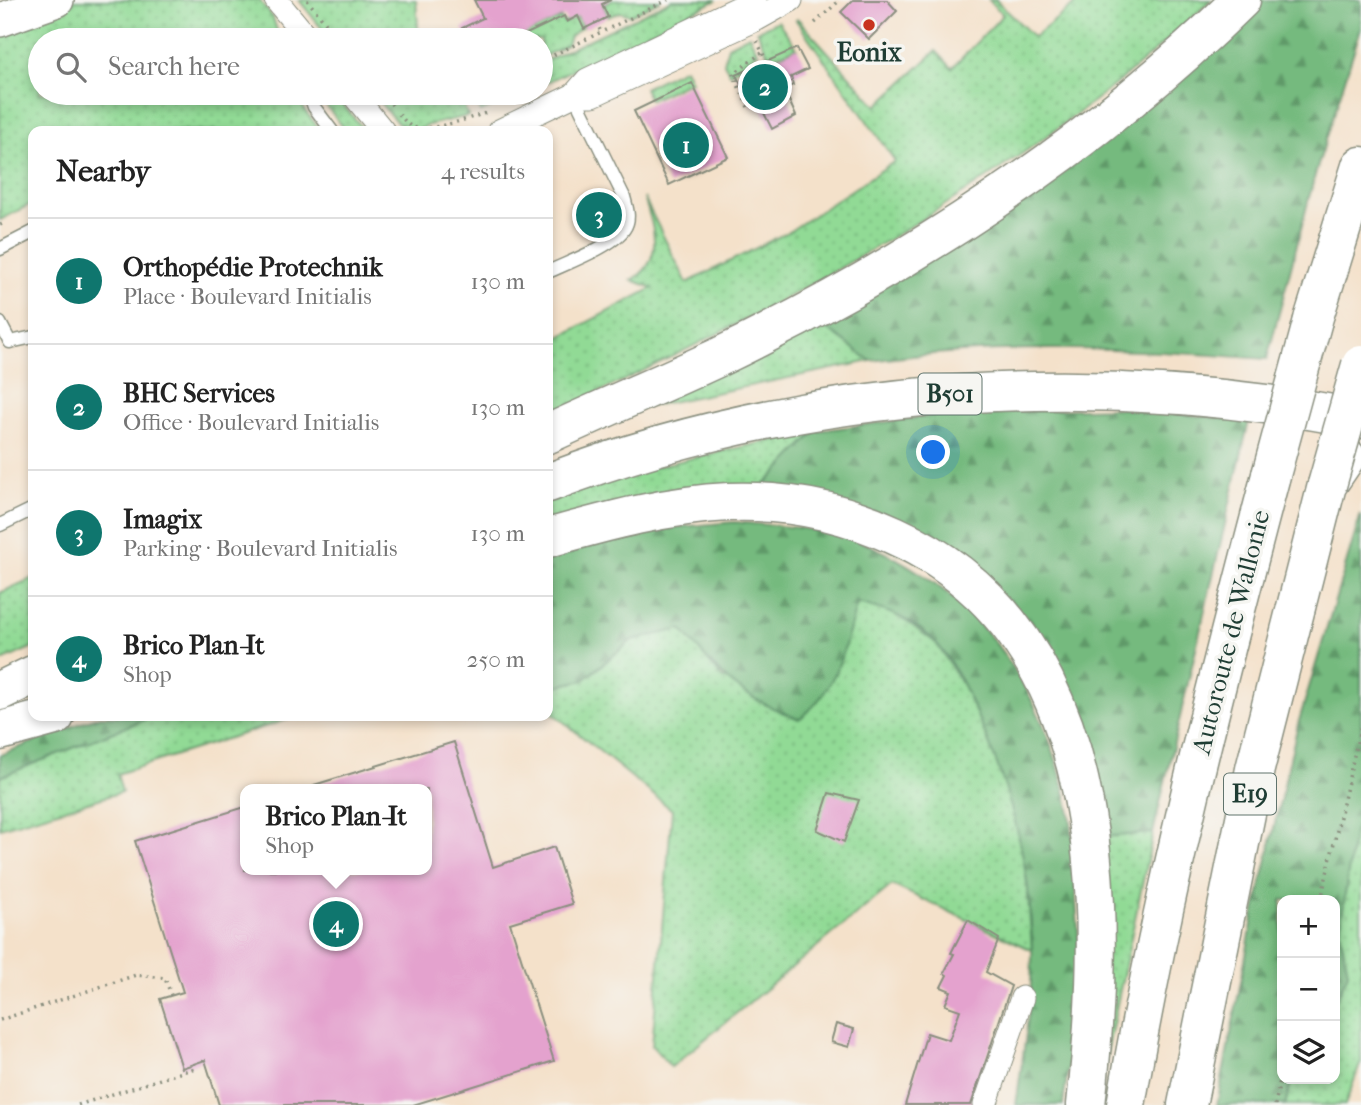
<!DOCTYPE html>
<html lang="en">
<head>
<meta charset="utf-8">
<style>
	body { margin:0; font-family:"IM FELL French Canon",serif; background:#f6f6f6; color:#222 }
	.controls { position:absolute; right:21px; bottom:21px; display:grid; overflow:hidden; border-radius:14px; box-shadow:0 4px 10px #0003 }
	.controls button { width:63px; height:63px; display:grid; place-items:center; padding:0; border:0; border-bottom:2px solid #e0e0e0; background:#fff; color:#222; font:35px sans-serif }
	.you { position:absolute; left:934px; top:453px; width:24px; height:24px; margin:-18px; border:5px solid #fff; border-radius:50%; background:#1a73e8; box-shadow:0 0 0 10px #1a73e833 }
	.badge { display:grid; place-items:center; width:46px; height:46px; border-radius:50%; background:#0f766e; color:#fff; font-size:23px; font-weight:700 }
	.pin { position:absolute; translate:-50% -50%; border:4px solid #fff; box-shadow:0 2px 7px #0006 }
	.popup { position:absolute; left:240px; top:784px; width:192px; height:91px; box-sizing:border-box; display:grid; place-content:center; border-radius:14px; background:#fff; filter:drop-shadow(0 2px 5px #0005); font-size:23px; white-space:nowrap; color:#767676 }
	.popup b { font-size:26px; color:#222 }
	.popup::after { content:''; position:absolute; left:50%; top:100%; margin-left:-14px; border:14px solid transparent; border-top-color:#fff }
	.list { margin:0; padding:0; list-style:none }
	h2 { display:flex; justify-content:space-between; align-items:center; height:91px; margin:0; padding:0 28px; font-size:30px }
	h2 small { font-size:23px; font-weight:400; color:#767676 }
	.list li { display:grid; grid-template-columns:46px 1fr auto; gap:21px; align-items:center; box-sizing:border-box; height:126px; padding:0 28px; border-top:2px solid #e0e0e0 }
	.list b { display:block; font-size:26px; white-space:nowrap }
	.list p { margin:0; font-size:23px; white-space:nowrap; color:#767676 }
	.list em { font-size:23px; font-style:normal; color:#767676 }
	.icon { flex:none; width:38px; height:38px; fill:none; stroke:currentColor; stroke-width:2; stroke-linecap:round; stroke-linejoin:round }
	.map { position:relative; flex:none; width:1361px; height:1105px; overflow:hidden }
	.search { position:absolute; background:#fff; box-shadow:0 4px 10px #0003; left:28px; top:28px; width:525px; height:77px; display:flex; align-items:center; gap:18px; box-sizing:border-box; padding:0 24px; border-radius:38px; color:#767676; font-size:26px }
	.panel { position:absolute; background:#fff; box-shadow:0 4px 10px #0003; left:28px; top:126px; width:525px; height:595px; border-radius:14px }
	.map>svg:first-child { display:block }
	.grass { fill:url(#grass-dots); stroke:#588c64; stroke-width:2 }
	.forest { fill:url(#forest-firs); stroke:#4a7c59; stroke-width:2 }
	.building { fill:#e4a2ce }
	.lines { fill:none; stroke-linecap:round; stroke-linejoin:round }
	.lane-casing { stroke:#8a8f7f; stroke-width:15 }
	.street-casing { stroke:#8a8f7f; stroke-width:25 }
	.secondary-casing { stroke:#8a8f7f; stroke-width:36 }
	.highway-casing { stroke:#8a8f7f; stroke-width:41 }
	.path { stroke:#8a8f7f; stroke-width:3.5; stroke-dasharray:2 5; stroke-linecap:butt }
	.lane { stroke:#fff; stroke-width:12 }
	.street { stroke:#fff; stroke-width:23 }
	.secondary { stroke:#fff; stroke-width:33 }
	.highway { stroke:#fff; stroke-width:38 }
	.highway-bridge-casing { stroke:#8a8f7f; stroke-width:41; stroke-linecap:butt }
	.highway-bridge { stroke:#fff; stroke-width:38 }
	.poi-dot { fill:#c8321e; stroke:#f6f6f2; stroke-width:2.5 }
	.labels { text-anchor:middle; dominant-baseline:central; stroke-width:7; stroke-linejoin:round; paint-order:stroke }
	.shield { fill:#f6f6f2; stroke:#60746d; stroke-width:2 }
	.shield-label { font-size:24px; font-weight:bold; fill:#1f3d34 }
	.poi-label { font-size:26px; font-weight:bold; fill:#1f3d34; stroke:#f6f6f2 }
	.street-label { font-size:26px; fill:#1f3d34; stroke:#f6f6f2 }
</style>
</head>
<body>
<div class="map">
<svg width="1361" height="1105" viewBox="0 0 1361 1105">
	<defs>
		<pattern id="grass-dots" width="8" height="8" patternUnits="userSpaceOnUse" patternTransform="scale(1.75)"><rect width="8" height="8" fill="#91da95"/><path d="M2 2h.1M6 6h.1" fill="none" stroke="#7dbc81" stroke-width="1.8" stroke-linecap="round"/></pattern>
		<pattern id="forest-firs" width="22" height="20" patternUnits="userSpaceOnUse" patternTransform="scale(1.75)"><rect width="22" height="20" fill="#74ba7e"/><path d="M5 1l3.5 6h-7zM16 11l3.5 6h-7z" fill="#5f9868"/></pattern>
	</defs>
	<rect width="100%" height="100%" fill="#f6f6f2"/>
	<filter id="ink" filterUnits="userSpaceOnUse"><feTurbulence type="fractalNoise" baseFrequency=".0143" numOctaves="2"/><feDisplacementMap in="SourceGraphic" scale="14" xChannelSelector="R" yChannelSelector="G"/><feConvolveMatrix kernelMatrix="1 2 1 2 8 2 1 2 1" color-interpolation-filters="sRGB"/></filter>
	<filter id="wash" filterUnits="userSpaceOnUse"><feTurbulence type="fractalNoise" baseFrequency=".00686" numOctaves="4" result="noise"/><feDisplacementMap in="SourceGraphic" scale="28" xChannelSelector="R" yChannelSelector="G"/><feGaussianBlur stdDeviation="1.57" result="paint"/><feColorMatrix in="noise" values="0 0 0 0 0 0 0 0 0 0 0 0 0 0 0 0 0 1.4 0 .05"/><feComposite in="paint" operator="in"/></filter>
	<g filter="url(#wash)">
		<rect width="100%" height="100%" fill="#f4e1ca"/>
		<g class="grass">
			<path d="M 73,0 L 259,0 L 273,18 L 280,40 L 40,40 L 40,93 L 297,93 L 305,111 L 321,131 L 33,131 L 33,203 L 0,220 L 0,26 Z"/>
			<path d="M 299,0 L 416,0 L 419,40 L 331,40 Z"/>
			<path d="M 612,0 L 661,0 L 630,15 L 620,12 L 608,17 L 603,4 Z"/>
			<path d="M 672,0 L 717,0 L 541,85 L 541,63 Z"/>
			<path d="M 989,0 L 996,0 L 1034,37 L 1080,0 L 1211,0 C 1176,32 1141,65 1103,94 C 934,226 742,326 548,416 L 548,343 L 653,288 L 632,280 C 665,261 654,228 644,198 L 687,283 L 790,231 L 895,161 L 796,20 L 798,19 L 877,106 L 936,51 L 952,68 L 1003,15 Z"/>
			<path d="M 577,17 L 582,27 L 570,36 L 567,45 L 541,58 L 541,40 L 511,40 L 561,18 L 564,23 Z"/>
			<path d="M 778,21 L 797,48 L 770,59 L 757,31 Z"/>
			<path d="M 749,35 L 758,53 L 730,74 L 724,63 L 728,46 Z"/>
			<path d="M 685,68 L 691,81 L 650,100 L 644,88 Z"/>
			<path d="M 321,93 L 333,93 L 365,131 L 346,131 L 322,100 Z"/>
			<path d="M 373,93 L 450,93 L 461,99 L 468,116 L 424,126 L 422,131 C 399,133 386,109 373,93 Z"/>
			<path d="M 478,93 L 524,93 L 481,112 L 473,94 Z"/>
			<path d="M 843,305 L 827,329 L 871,361 L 651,406 Z"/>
			<path d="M 816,431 L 760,490 L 548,527 L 548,501 C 634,467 726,451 816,431 Z"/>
			<path d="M 33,578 L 33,647 L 0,662 L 0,593 Z"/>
			<path d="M 857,602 L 895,613 L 936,643 L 964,687 L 993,750 L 1015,811 L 1026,871 L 1032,950 L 892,885 L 671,1067 L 652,1046 L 672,810 L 548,709 L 548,688 L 584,680 L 632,640 L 681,628 L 723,679 L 836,674 Z"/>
			<path d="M 153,716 L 298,716 L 117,774 L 122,792 L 0,828 L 0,777 Z"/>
			<path d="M 1361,816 L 1361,1062 L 1345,1105 L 1285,1105 L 1292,1079 L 1335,1079 L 1335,1002 L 1348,973 L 1340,931 L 1353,836 Z"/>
			<path d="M 1153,833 L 1102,1076 L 1102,837 Z"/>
		</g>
		<g class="forest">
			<path d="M 1259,0 L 1361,0 L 1361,28 L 1315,175 L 1267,359 C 1135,349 1003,342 871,361 L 827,329 L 843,305 Z"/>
			<path d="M 1119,408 L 1249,421 L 1153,833 L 1102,837 L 1002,600 L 760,490 L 816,431 L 963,412 Z"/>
			<path d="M 1361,514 L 1361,816 L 1353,836 L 1340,931 L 1348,973 L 1335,1002 L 1335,900 L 1282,900 L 1282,1079 L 1292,1079 L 1285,1105 L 1217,1105 L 1253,919 L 1298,724 Z"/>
			<path d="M 734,522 C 777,526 828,527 869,545 C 978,594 1040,685 1067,799 C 1074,831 1075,866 1076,899 C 1077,920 1080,942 1079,963 C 1078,1010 1069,1058 1063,1105 L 1016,1105 C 1023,1054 1032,1004 1032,952 C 1032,865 1010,785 973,707 C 964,686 952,660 936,643 C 915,620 886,610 857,603 C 845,646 837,691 799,719 C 737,696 723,678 681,629 L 632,640 L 583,680 L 548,688 L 548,556 L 667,528 Z"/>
			<path d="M 99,716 L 153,716 L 0,777 L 0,755 Z"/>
		</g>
		<g id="blocks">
			<g class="building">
				<path d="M 474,0 L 611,0 L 602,4 L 608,17 L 584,29 L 578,16 L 567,22 L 564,16 L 514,40 L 494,40 L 491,34 L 467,40 L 462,28 L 483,18 Z"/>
				<path d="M 853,0 L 887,0 L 897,11 L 869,39 L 841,12 Z"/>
				<path d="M 797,48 L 808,69 L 791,77 L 793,85 L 784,89 L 796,116 L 772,129 L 759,103 L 752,106 L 736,75 Z"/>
				<path d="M 692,83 L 728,157 L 669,185 L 634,111 Z"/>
				<path d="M 454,742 L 493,867 L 554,847 L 572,904 L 510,923 L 554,1061 L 413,1105 L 219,1105 L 205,1060 L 182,1068 L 160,999 L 183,992 L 135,841 L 245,807 L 245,870 L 427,870 L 427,789 L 315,789 L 314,785 Z"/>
				<path d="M 829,793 L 859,800 L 844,842 L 817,830 Z"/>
				<path d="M 968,920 L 999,939 L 986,972 L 1011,986 L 971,1105 L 905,1105 L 927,1033 L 949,1040 L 960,1010 L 945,1005 L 951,991 L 941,987 L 947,975 L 944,973 L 954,954 L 951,953 Z"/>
				<path d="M 836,1024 L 854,1029 L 849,1047 L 831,1042 Z"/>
			</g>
		</g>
	</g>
	<g filter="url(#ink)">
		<use href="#blocks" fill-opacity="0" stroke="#8a8f7f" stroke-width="2"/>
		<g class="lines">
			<g class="lane-casing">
				<g id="lane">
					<path d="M 309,93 L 314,107 L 332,131"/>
					<path d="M 0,249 L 33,232"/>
					<path d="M 548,272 C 567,263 613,246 624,229 C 631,219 627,208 624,197 L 574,95"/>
					<path d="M 0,323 L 10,342 L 33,337"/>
					<path d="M 0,525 L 33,509"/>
				</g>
			</g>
			<g class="street-casing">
				<g id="street">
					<path d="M 276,0 L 309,40"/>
					<path d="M 352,93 L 383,131"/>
					<path d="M 574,95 L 593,95 L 757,19 L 791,0"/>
					<path d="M 499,131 L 574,95 L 587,80 L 755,0"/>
					<path d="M 985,1105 L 1022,998"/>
				</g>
			</g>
			<g class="secondary-casing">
				<path id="secondary" d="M 0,20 L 57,0"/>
			</g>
			<g class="highway-casing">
				<g id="highway">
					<path d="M 1313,320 L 1361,166"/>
					<path d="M 548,434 C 604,408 661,384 717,358 C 907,267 1091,148 1241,0"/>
					<path d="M 548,483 C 805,384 1092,368 1361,419"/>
					<path d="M 548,538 C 608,521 667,505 729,502 C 786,500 843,511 894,535 C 1111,633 1108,904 1086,1105"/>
					<path d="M 0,691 L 33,675"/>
					<path d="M 0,731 L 55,716"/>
					<path d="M 1126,1105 C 1162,893 1216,684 1271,475"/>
					<path d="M 1187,1105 L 1255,769 L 1327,485 L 1346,457"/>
				</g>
			</g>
			<g class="path">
				<path d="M 307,0 L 340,40"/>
				<path d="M 596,22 L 601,32"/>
				<path d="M 815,23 L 840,0"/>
				<path d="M 451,40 L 464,34"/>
				<path d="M 757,41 L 766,60"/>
				<path d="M 541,61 L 668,0"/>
				<path d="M 382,93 L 392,105"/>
				<path d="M 465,96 L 473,93"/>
				<path d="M 748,107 L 733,74 L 763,52"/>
				<path d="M 399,114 C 403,118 406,124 411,126 C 425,134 473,117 489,112"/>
				<path d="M 0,225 L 4,223"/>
				<path d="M 1321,900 L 1361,725"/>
				<path d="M 0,1020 L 136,975 L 165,978 L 171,995"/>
				<path d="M 78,1105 L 195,1068 L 193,1064"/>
				<path d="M 1275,1105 L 1282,1070"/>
			</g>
			<use href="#lane" class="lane"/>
			<use href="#street" class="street"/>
			<use href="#secondary" class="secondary"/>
			<use href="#highway" class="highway"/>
			<g class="highway-bridge-casing">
				<g id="highway-bridge">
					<path d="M 1271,475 L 1313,320"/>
					<path d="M 1327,485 L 1361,365"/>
				</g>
			</g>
			<use href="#highway-bridge" class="highway-bridge"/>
		</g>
	</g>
	<circle class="poi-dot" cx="869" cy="25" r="7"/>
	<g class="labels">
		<g class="shield">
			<rect x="918.5" y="373.5" width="63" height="41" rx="5"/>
			<rect x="1224" y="773.5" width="52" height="41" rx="5"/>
		</g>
		<g class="shield-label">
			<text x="950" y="394">B501</text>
			<text x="1250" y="794">E19</text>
		</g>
		<g class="poi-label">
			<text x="869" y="52">Eonix</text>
		</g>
		<g class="street-label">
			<text transform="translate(1231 632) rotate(-76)">Autoroute de Wallonie</text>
		</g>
	</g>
</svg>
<div class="controls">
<button>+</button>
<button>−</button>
<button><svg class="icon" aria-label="layers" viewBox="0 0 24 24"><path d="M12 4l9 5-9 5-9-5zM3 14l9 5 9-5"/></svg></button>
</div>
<div class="you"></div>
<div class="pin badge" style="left:686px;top:145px">1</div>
<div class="pin badge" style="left:765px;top:87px">2</div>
<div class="pin badge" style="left:599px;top:215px">3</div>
<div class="pin badge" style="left:336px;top:924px">4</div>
<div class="popup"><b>Brico Plan-It</b>Shop</div>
<div class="search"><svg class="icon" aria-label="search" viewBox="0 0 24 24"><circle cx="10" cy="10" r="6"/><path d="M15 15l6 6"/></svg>Search here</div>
<section class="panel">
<h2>Nearby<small>4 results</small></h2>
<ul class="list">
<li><span class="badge">1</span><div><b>Orthopédie Protechnik</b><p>Place · Boulevard Initialis</p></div><em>130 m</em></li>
<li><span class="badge">2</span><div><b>BHC Services</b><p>Office · Boulevard Initialis</p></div><em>130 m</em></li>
<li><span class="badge">3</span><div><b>Imagix</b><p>Parking · Boulevard Initialis</p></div><em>130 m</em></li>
<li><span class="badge">4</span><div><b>Brico Plan-It</b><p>Shop</p></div><em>250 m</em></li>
</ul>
</section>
</div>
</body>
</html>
